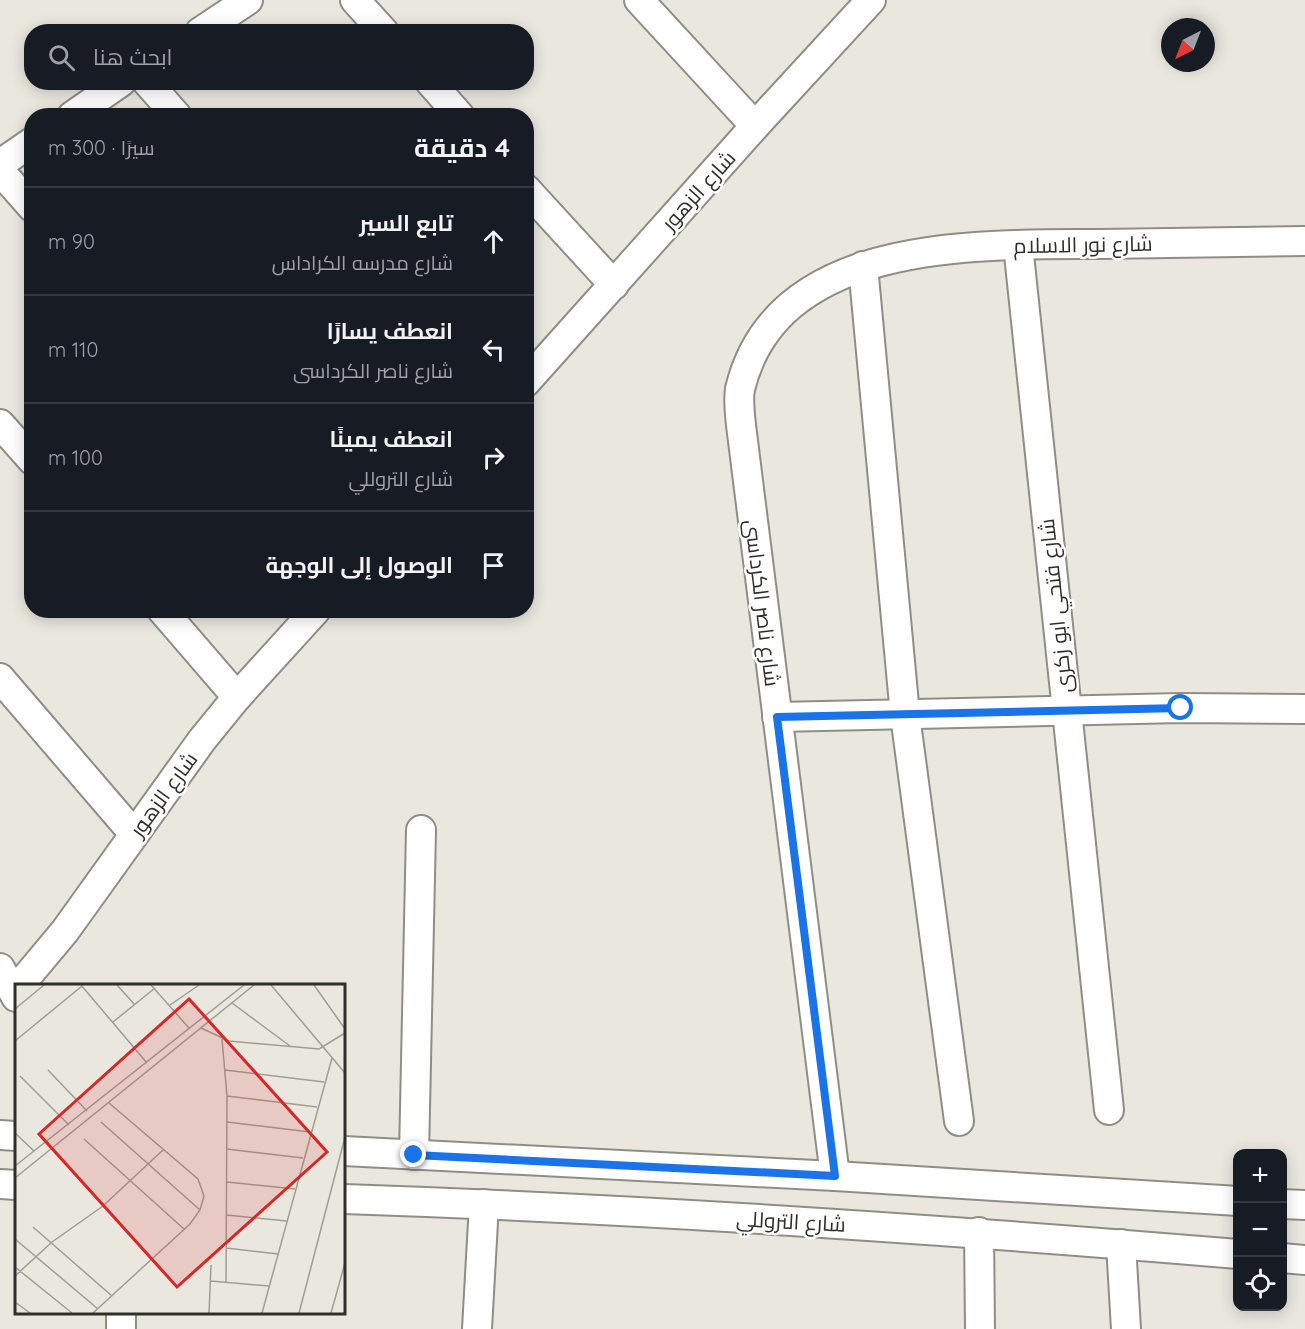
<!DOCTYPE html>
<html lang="ar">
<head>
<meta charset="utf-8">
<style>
	body { margin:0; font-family:Quicksand,Cairo,sans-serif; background:#242831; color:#f1f3f6; direction:rtl }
	.controls { position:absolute; right:18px; bottom:18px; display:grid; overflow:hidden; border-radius:12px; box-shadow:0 3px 15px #0003 }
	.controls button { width:54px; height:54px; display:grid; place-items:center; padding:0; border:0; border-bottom:2px solid #363941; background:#171b24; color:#f1f3f6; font:30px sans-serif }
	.compass { position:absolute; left:1161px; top:18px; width:54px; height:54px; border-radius:50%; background:#171b24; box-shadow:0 3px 15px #0003; rotate:222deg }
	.stop { position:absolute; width:18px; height:18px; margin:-14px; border:4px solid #1a73e8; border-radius:50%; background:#fff }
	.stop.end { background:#1a73e8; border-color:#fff; box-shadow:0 2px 6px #0008 }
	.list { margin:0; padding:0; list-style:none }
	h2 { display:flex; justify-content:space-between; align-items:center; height:78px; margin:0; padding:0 24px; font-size:26px }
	h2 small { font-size:20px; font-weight:400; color:#9ea1a6 }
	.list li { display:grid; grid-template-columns:39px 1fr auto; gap:18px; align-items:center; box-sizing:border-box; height:108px; padding:0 24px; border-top:2px solid #363941 }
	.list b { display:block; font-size:22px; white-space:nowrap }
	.list p { margin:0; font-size:20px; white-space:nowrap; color:#9ea1a6 }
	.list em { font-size:20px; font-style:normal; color:#9ea1a6 }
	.icon { flex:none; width:33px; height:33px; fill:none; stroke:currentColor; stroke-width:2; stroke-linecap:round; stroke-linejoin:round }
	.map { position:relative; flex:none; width:1305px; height:1329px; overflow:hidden; direction:ltr }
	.search { position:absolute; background:#171b24; box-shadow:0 3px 15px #0003; left:24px; top:24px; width:510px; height:66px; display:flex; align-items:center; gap:15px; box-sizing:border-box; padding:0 21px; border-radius:24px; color:#9ea1a6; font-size:22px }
	.panel { position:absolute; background:#171b24; box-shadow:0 3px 15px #0003; left:24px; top:108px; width:510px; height:510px; border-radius:24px; direction:rtl }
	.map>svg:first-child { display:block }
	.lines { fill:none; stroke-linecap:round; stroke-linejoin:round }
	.minor-casing { stroke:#8f8e85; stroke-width:32 }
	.minor { stroke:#fff; stroke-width:28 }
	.route { stroke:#1a73e8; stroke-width:8 }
	.labels { text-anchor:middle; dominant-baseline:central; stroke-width:5; stroke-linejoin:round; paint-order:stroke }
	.street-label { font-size:21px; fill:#2e2e2a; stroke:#fff }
	.inset-road { fill:none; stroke:#9e9d96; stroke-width:1.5 }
	.view { fill:#d62828; fill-opacity:0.15; stroke:#d62828; stroke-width:3 }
	.inset-edge { fill:none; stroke:#2e2e2a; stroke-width:3 }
</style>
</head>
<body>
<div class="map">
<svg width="1305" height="1329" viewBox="0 0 1305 1329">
	<rect width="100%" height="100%" fill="#e9e7de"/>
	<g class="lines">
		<g class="minor-casing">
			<g id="minor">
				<path d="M 355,0 L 384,32"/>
				<path d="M 639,0 L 755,126"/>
				<path d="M 200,32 L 248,0"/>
				<path d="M 147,82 L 177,116"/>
				<path d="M 430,82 L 460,116"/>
				<path d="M 72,116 L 121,82"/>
				<path d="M 0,164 L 32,142"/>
				<path d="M 0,171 L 32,207"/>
				<path d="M 526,189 L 614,285"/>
				<path d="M 1018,245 L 1109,1110"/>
				<path d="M 863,266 L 905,715 L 959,1121"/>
				<path d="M 526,382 L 755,126 L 871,0"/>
				<path d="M 0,424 L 32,460"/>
				<path d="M 162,610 L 237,697"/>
				<path d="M 0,678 L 134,834"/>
				<path d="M 777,717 L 1181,708 L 1305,709"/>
				<path d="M 0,968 L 16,997"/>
				<path d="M 19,986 L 65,931 L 202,740 L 237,697 L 316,610"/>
				<path d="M 0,1135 L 16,1136"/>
				<path d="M 344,1151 L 835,1176 L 1238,1201"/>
				<path d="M 414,1155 L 421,830"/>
				<path d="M 835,1176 L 741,425 C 740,414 738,400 740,389 C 777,236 979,245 1101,244 C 1169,243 1237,242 1305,241"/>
				<path d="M 0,1184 L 16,1185"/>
				<path d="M 344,1199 C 642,1209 940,1229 1238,1254"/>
				<path d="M 1282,1204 L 1305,1205"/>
				<path d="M 979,1232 L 980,1329"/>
				<path d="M 1121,1244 L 1126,1329"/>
				<path d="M 1282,1258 L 1305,1260"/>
				<path d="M 121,1329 L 121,1312"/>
				<path d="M 477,1329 L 484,1204"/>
			</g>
		</g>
		<use href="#minor" class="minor"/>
	</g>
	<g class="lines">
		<path class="route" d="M 414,1155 L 835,1176 L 777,717 L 1181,708"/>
	</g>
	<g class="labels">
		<g class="street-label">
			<text transform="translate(698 190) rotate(-48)">شارع الزهور</text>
			<text transform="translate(1083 244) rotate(-1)">شارع نور الاسلام</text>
			<text transform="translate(763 603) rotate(83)">شارع ناصر الكرداسى</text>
			<text transform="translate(1055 606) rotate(-96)">شارع فتحي ابو زكرى</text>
			<text transform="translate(163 794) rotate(-54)">شارع الزهور</text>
			<text transform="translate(791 1221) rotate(3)">شارع التروللي</text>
		</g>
	</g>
	<g transform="translate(15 984)">
		<rect width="330" height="330" fill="#e9e7de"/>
		<path class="inset-road" d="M 66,1 L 132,79M 102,1 L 120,21M 136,1 L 174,44M 256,1 L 330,89M 299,1 L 330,45M 217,19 L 275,62M 155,21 L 184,1M 0,25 L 29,1M 98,38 L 140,4M 186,44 L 214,57 L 304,65 L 330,49M 207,55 L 212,112 L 211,298M 0,57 L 67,2M 33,86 L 72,127M 210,86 L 309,98M 5,92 L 54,141M 212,112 L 302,123M 86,138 L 185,226M 212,138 L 295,148M 0,149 L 19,167M 69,155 L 169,245M 212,165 L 288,174M 0,182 L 229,1M 0,194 L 239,1M 212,198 L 280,205M 212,231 L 272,237M 18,243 L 97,312M 0,255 L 83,325M 211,264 L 263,270M 0,283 L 57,329M 0,292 L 37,258 L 88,222 L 148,166M 196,297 L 254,302M 0,318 L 15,329M 78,329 L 175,240 L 185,226 L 189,212 L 183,195 L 94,119M 194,329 L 196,281M 247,329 L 317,74M 284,329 L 330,153M 316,329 L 330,279"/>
		<path class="view" d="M 174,15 L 312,168 L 162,303 L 24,150 Z"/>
		<rect width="330" height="330" class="inset-edge"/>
	</g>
</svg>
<div class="controls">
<button>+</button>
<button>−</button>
<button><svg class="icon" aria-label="locate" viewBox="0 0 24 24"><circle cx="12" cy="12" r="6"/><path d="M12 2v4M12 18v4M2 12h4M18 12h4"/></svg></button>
</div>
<svg class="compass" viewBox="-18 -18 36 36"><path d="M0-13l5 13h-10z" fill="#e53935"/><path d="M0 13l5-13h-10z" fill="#9ea1a6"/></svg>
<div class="stop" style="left:1181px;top:708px"></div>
<div class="stop end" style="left:414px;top:1155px"></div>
<div class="search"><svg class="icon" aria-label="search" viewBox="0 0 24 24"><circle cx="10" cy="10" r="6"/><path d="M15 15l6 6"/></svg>ابحث هنا</div>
<section class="panel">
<h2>4 دقيقة<small>سيرًا · 300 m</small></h2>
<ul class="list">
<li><svg class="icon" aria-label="ahead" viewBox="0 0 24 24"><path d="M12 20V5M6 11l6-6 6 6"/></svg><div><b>تابع السير</b><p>شارع مدرسه الكراداس</p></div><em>90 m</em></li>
<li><svg class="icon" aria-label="left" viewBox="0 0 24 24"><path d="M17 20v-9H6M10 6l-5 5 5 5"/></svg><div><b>انعطف يسارًا</b><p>شارع ناصر الكرداسى</p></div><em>110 m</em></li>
<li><svg class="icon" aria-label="right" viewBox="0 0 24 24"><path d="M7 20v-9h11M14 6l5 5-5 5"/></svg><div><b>انعطف يمينًا</b><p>شارع التروللي</p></div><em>100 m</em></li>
<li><svg class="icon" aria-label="arrive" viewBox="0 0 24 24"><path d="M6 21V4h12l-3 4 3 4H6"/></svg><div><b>الوصول إلى الوجهة</b></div></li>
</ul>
</section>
</div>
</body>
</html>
